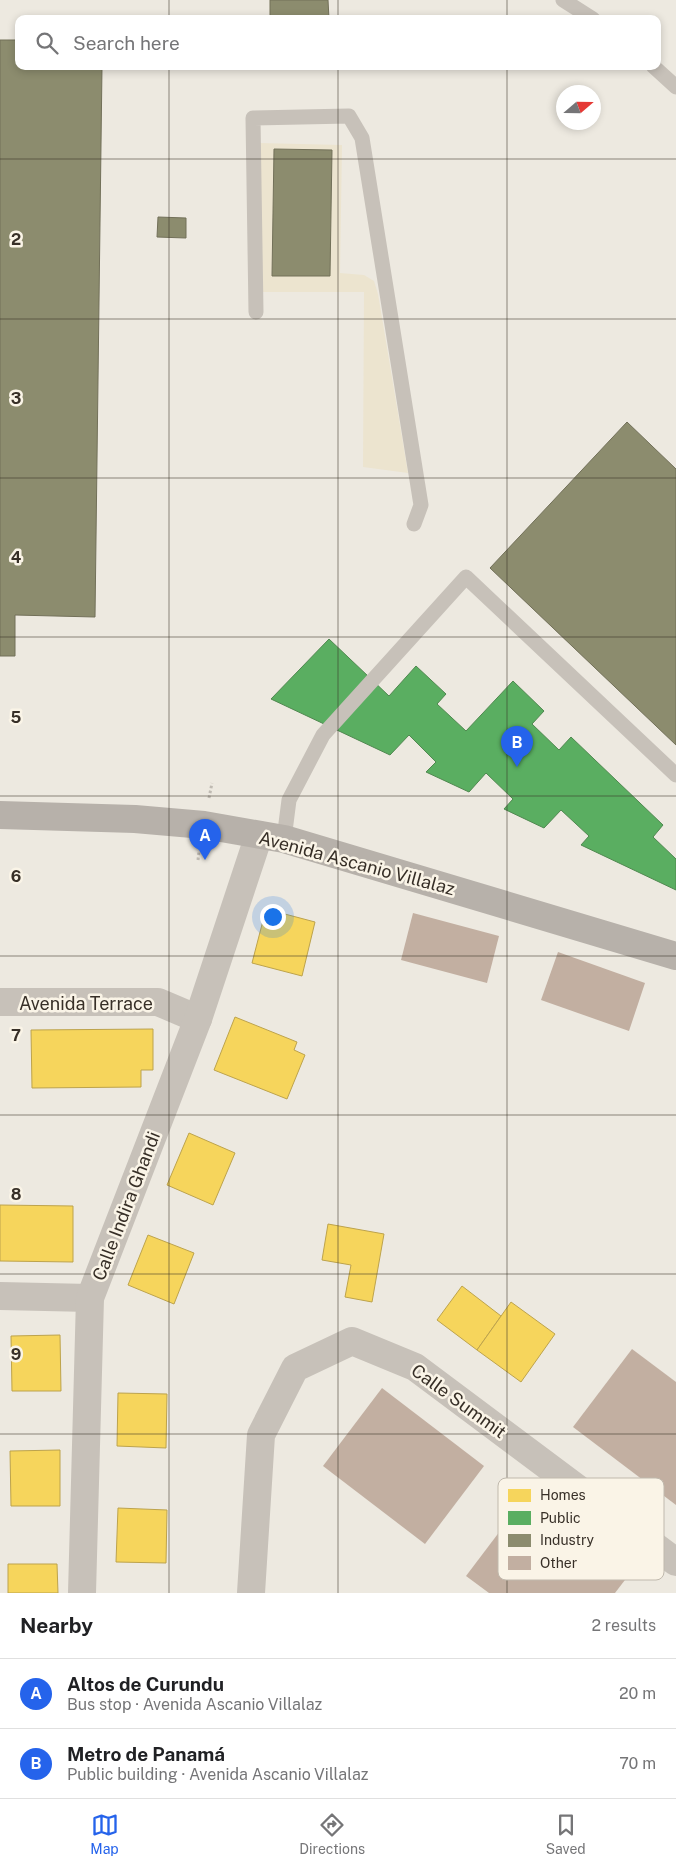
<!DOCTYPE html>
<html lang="en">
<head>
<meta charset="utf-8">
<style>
	body { margin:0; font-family:"Public Sans",sans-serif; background:#f2f2f2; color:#202124 }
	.compass { position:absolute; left:556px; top:85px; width:45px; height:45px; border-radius:50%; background:#fff; box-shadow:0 2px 8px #0003; rotate:70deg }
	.you { position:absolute; left:272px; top:916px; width:18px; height:18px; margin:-12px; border:4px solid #fff; border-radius:50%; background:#1a73e8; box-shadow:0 0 0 8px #1a73e833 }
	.badge { display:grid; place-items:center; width:32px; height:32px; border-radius:50%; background:#2563eb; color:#fff; font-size:16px; font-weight:700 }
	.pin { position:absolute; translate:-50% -41px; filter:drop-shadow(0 1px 2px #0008) }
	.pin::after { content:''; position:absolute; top:26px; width:18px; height:15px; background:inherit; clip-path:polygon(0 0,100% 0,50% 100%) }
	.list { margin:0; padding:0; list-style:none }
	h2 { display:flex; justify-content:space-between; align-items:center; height:65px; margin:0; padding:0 20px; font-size:21px }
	h2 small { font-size:16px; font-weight:400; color:#757577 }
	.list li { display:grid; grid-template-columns:32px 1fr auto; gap:15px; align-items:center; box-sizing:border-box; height:70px; padding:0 20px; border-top:1px solid #e0e0e0 }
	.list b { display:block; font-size:19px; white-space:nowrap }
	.list p { margin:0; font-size:16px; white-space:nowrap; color:#757577 }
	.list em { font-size:16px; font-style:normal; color:#757577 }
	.icon { flex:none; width:28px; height:28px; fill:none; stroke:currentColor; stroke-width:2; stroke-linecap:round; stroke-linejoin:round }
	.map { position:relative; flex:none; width:676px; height:1593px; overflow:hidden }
	.search { position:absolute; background:#fff; box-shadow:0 2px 8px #0003; left:15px; right:15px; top:15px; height:55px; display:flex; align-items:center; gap:12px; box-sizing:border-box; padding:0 18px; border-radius:10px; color:#757577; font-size:19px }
	.sheet { height:205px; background:#fff }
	nav { display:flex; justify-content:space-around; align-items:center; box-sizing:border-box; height:70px; border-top:1px solid #e0e0e0; background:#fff; font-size:14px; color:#757577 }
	nav a { display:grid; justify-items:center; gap:2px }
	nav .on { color:#2563eb }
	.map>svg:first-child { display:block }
	.plaza { fill:#ece4cf }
	.homes { fill:#f6d55c; stroke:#bda34c }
	.public { fill:#5aae61; stroke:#508850 }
	.industry { fill:#8c8c6e; stroke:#727059 }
	.building { fill:#c2afa1 }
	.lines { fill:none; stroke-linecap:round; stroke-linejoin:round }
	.path { stroke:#bfbab2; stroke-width:3; stroke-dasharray:2.5 2.5; stroke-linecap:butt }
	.service { stroke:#c7c1b9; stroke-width:15 }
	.minor { stroke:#c7c1b9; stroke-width:28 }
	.secondary { stroke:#b7b1aa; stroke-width:28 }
	.grid { fill:none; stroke:#372f27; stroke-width:1; stroke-opacity:0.55 }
	.labels { text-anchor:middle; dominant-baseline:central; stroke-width:5; stroke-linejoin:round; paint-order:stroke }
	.street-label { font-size:18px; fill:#372f27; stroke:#faf4e7 }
	.key { fill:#faf4e7; stroke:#c0b9ad; stroke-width:1 }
	.key-label { font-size:14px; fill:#372f27 }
	.grid-label { font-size:16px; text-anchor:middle; font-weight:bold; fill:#372f27; stroke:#faf4e7; stroke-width:5; stroke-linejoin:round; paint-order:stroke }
</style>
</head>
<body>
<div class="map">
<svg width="676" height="1593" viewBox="0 0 676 1593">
	<rect width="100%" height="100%" fill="#ede9e0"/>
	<path class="plaza" d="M 259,143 L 342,145 L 340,273 L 364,275 L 374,281 L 378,294 L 408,473 L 363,467 L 364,292 L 259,292 Z"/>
	<g class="homes">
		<path d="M 266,909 L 315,922 L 302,976 L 252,963 Z"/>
		<path d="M 235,1017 L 297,1042 L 294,1050 L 305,1055 L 287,1099 L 214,1070 Z"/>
		<path d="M 153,1029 L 153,1070 L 141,1070 L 141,1087 L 32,1088 L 31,1030 Z"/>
		<path d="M 189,1133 L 235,1153 L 213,1205 L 167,1185 Z"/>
		<path d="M 0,1205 L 73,1206 L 73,1262 L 0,1261 Z"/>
		<path d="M 328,1224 L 384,1234 L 372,1302 L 345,1297 L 351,1265 L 322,1260 Z"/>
		<path d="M 148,1235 L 194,1253 L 174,1304 L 128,1285 Z"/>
		<path d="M 462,1286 L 501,1316 L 477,1350 L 437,1320 Z"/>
		<path d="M 511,1302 L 555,1334 L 521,1382 L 477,1350 Z"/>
		<path d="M 60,1335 L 61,1391 L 12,1391 L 11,1336 Z"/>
		<path d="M 118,1393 L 167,1394 L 166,1448 L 117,1446 Z"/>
		<path d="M 60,1450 L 60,1506 L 11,1506 L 10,1451 Z"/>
		<path d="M 118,1508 L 167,1510 L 166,1563 L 116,1562 Z"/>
		<path d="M 8,1564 L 57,1564 L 58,1593 L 8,1593 Z"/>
	</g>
	<path class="public" d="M 329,639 L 389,696 L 416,666 L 446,694 L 437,704 L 466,731 L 513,681 L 544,711 L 532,724 L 559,750 L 571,737 L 663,825 L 653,837 L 676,859 L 676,890 L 581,845 L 589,836 L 561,810 L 544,828 L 504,809 L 513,799 L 486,773 L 469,792 L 426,772 L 436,762 L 409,735 L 390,755 L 271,699 Z"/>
	<g class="industry">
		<path d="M 270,0 L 328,0 L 329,19 L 270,19 Z"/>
		<path d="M 0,40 L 19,40 L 19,66 L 102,66 L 95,617 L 15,615 L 15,656 L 0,656 Z"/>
		<path d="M 274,149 L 332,150 L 330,276 L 272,276 Z"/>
		<path d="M 158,217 L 186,218 L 186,238 L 157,237 Z"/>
		<path d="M 627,422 L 676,469 L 676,745 L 490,568 Z"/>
	</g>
	<g class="building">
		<path d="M 413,913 L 499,936 L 487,983 L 401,960 Z"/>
		<path d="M 558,952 L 645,983 L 629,1031 L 541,1000 Z"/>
		<path d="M 632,1349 L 676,1382 L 676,1505 L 573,1427 Z"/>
		<path d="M 382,1388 L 484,1466 L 425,1544 L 323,1466 Z"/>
		<path d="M 525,1498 L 628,1576 L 615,1593 L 489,1593 L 466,1576 Z"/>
	</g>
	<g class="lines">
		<g class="path">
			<path d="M 209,798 L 212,783"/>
			<path d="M 198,860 L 199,851"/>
		</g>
		<g class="service">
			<path d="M 563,0 L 593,19"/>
			<path d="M 653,66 L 676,87"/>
			<path d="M 256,312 L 253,118 L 349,116 L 362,138 L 421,505 L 414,524"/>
			<path d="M 284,839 L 289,800 L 323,735 L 466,577 L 676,775"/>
		</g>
		<g class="minor">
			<path d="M 0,1002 L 158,1002 L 198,1019"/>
			<path d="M 0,1296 L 90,1298"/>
			<path d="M 82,1593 L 90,1298 L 198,1019 L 259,835"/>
			<path d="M 251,1593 L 261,1435 L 295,1368 L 352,1341 L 415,1367 L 676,1562"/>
		</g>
		<path class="secondary" d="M 0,815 L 135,819 L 204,825 L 284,839 L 676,956"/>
	</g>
	<path class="grid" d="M 169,0 L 169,19M 338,0 L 338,19M 507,0 L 507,19M 169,66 L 169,1593M 338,66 L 338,1593M 507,66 L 507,1593M 0,159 L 676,159M 0,319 L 676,319M 0,478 L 676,478M 0,637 L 676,637M 0,796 L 676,796M 0,956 L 676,956M 0,1115 L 676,1115M 0,1274 L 676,1274M 0,1434 L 676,1434"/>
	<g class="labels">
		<g class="street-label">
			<text transform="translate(357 863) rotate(15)">Avenida Ascanio Villalaz</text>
			<text x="86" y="1003">Avenida Terrace</text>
			<text transform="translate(126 1206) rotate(-69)">Calle Indira Ghandi</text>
			<text transform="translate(459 1401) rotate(36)">Calle Summit</text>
		</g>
	</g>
	<rect x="498" y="1478" width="166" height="102" rx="8" class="key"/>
	<rect x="508" y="1489" width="23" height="13" fill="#f6d55c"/>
	<rect x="508" y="1511" width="23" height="14" fill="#5aae61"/>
	<rect x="508" y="1534" width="23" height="13" fill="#8c8c6e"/>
	<rect x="508" y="1556" width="23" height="14" fill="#c2afa1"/>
	<g class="key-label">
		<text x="540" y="1500">Homes</text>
		<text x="540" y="1523">Public</text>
		<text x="540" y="1545">Industry</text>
		<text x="540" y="1568">Other</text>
	</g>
	<g class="grid-label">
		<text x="16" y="245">2</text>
		<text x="16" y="404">3</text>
		<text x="16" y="563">4</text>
		<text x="16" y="723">5</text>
		<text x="16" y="882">6</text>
		<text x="16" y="1041">7</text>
		<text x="16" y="1200">8</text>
		<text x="16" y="1360">9</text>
	</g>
</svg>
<svg class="compass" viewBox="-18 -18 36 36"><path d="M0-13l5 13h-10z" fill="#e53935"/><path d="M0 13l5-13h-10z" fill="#757577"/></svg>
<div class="you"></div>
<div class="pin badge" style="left:205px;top:860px">A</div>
<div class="pin badge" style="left:517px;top:767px">B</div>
<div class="search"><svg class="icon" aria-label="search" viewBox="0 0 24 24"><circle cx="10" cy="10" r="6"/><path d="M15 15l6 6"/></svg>Search here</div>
</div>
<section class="sheet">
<h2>Nearby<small>2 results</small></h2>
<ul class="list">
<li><span class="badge">A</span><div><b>Altos de Curundu</b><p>Bus stop · Avenida Ascanio Villalaz</p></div><em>20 m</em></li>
<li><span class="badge">B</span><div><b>Metro de Panamá</b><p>Public building · Avenida Ascanio Villalaz</p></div><em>70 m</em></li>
</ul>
</section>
<nav>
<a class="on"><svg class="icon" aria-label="map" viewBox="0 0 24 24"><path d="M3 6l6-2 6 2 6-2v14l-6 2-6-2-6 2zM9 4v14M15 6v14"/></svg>Map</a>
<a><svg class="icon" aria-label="directions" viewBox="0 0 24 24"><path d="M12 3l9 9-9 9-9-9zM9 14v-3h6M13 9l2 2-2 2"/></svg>Directions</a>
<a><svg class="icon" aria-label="saved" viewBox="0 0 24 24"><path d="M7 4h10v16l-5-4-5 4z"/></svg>Saved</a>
</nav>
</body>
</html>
